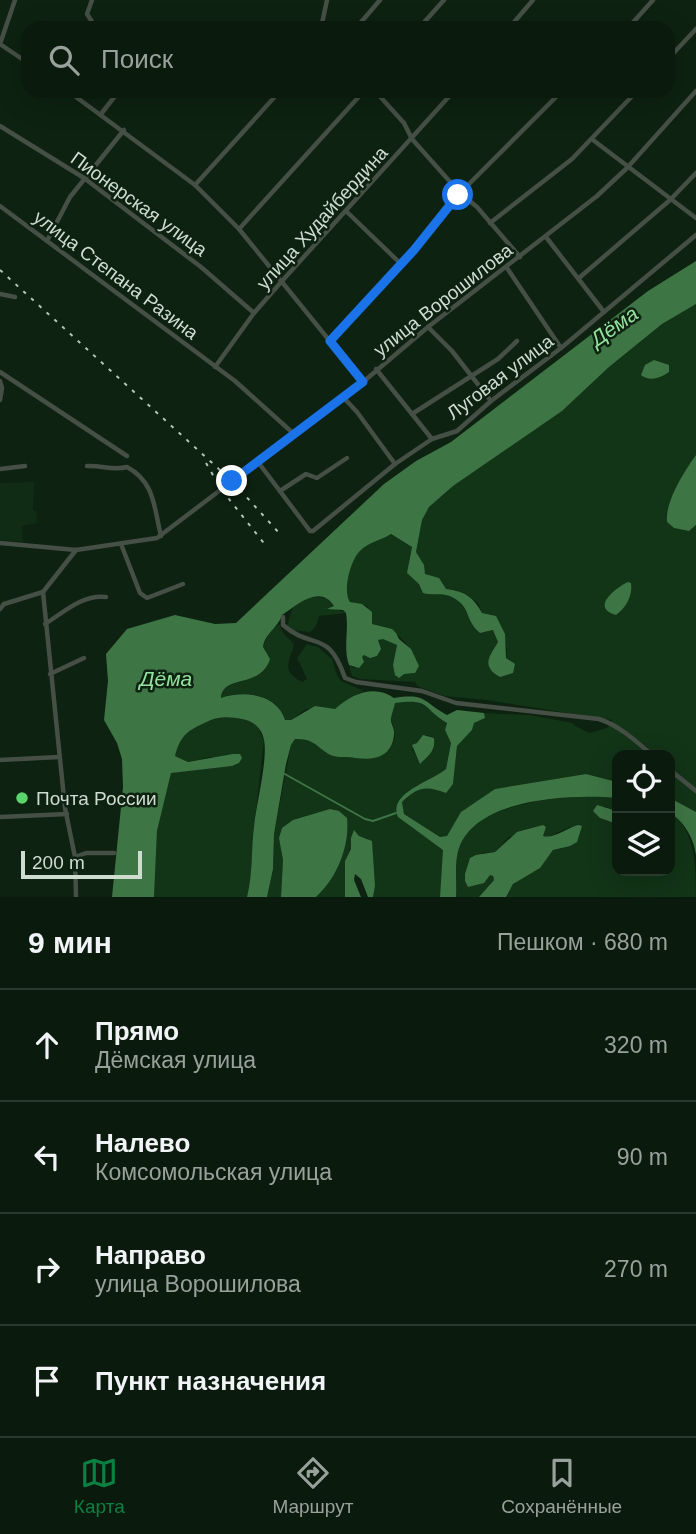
<!DOCTYPE html>
<html lang="ru">
<head>
<meta charset="utf-8">
<style>
	body { margin:0; font-family:Arial,sans-serif; background:#18271a; color:#f1f3f6 }
	.controls { position:absolute; right:21px; bottom:21px; display:grid; overflow:hidden; border-radius:14px; box-shadow:0 7px 28px #0002 }
	.controls button { width:63px; height:63px; display:grid; place-items:center; padding:0; border:0; border-bottom:2px solid #2a382d; background:#0a1a0c; color:#f1f3f6; font:35px sans-serif }
	.scale { position:absolute; left:21px; bottom:18px; width:121px; box-sizing:border-box; padding-left:7px; border:4px solid #cfdcd0; border-top:0; font-size:19px; line-height:24px; white-space:nowrap; color:#cfdcd0; -webkit-text-stroke:5px #0d2210; paint-order:stroke }
	.stop { position:absolute; width:21px; height:21px; margin:-16px; border:5px solid #1a73e8; border-radius:50%; background:#fff }
	.stop.end { background:#1a73e8; border-color:#fff; box-shadow:0 2px 7px #0008 }
	.list { margin:0; padding:0; list-style:none }
	h2 { display:flex; justify-content:space-between; align-items:center; height:91px; margin:0; padding:0 28px; font-size:30px }
	h2 small { font-size:23px; font-weight:400; color:#99a19d }
	.list li { display:grid; grid-template-columns:46px 1fr auto; gap:21px; align-items:center; box-sizing:border-box; height:112px; padding:0 28px; border-top:2px solid #2a382d }
	.list b { display:block; font-size:26px; white-space:nowrap }
	.list p { margin:0; font-size:23px; white-space:nowrap; color:#99a19d }
	.list em { font-size:23px; font-style:normal; color:#99a19d }
	.icon { flex:none; width:38px; height:38px; fill:none; stroke:currentColor; stroke-width:2; stroke-linecap:round; stroke-linejoin:round }
	.map { position:relative; flex:none; width:696px; height:897px; overflow:hidden }
	.search { position:absolute; background:#0a1a0c; box-shadow:0 7px 28px #0002; left:21px; right:21px; top:21px; height:77px; display:flex; align-items:center; gap:18px; box-sizing:border-box; padding:0 24px; border-radius:21px; color:#99a19d; font-size:26px }
	.sheet { height:539px; background:#0a1a0c }
	nav { display:flex; justify-content:space-around; align-items:center; box-sizing:border-box; height:98px; border-top:2px solid #2a382d; background:#0a1a0c; font-size:19px; color:#99a19d }
	nav a { display:grid; justify-items:center; gap:4px }
	nav .on { color:#0b8043 }
	.map>svg:first-child { display:block }
	.built { fill:#112c15 }
	.green { fill:#123417; fill-rule:evenodd }
	.water { fill:#3e7545 }
	.lines { fill:none; stroke-linecap:round; stroke-linejoin:round }
	.stream { stroke:#3e7545; stroke-width:2 }
	.minor { stroke:#454f46; stroke-width:4.5 }
	.rail { stroke:#b6c4b7; stroke-width:2; stroke-dasharray:3.5 7; stroke-linecap:butt }
	.route { stroke:#1a73e8; stroke-width:9 }
	.poi-dot { fill:#5ad56e; stroke:#0d2210; stroke-width:2.5 }
	.labels { text-anchor:middle; dominant-baseline:central; stroke-width:5; stroke-linejoin:round; paint-order:stroke }
	.street-label { font-size:19px; fill:#cfdcd0; stroke:#0d2210 }
	.poi-label { font-size:19px; fill:#cfdcd0; stroke:#0d2210; text-anchor:start }
	.water-label { font-size:21px; font-style:italic; fill:#95e49d; stroke:#0d2210 }
</style>
</head>
<body>
<div class="map">
<svg width="696" height="897" viewBox="0 0 696 897">
	<rect width="100%" height="100%" fill="#0d2210"/>
	<path class="built" d="M 34,482 L 33,511 L 36,511 L 37,523 L 22,526 L 23,542 L 0,540 L 0,483 Z"/>
	<g class="green">
		<path d="M 696,304 L 696,455 L 670,502 L 667,522 L 674,528 L 689,531 L 696,525 L 696,812 L 670,798 L 670,755 L 617,755 L 617,782 L 586,774 L 495,789 L 462,812 L 447,836 L 440,837 L 404,814 L 402,802 C 419,786 426,786 446,792 L 453,784 L 457,746 L 472,730 L 473,723 L 485,718 L 484,713 L 530,715 L 573,723 L 574,725 L 589,733 L 607,728 L 612,720 L 486,700 L 444,696 L 417,686 L 415,682 L 360,679 L 352,676 L 349,665 L 354,668 L 362,657 L 378,644 L 378,639 L 383,638 L 397,645 L 393,665 L 404,674 L 415,673 C 412,644 401,631 372,624 L 367,606 L 350,602 L 347,599 C 344,585 350,559 360,550 C 368,542 382,540 390,534 L 412,547 C 404,573 414,578 431,595 C 443,591 460,598 466,608 C 473,620 466,622 480,633 L 494,630 L 498,642 L 490,655 L 512,661 L 506,658 L 507,650 L 493,615 L 482,613 L 478,603 L 469,597 L 456,590 L 446,589 L 424,574 L 424,565 L 416,552 L 422,520 L 429,507 L 453,486 L 562,411 L 609,367 L 662,324 Z"/>
		<path d="M 310,596 L 326,598 L 334,605 L 332,608 L 347,613 L 319,616 L 316,626 L 310,632 L 291,630 L 287,626 L 293,607 Z"/>
		<path d="M 279,624 L 283,633 L 294,644 C 290,662 280,670 302,682 L 307,679 L 297,658 L 307,644 L 318,647 L 332,659 L 337,675 L 341,681 L 364,691 L 342,703 L 335,709 L 306,709 L 291,720 L 284,720 C 278,693 243,690 221,698 L 223,689 C 242,677 282,679 263,647 L 269,633 Z"/>
		<path d="M 410,701 C 428,702 433,715 447,723 L 445,730 L 451,743 L 446,769 C 432,781 387,793 398,817 L 444,850 L 440,897 L 373,897 L 375,886 L 372,860 L 373,849 L 367,838 L 351,838 L 351,849 L 345,861 L 345,897 L 316,897 C 337,877 350,846 346,818 L 281,851 L 283,860 L 281,897 L 267,897 L 273,869 L 274,834 L 291,745 L 295,739 C 316,738 318,750 333,756 C 340,758 348,756 355,758 C 375,761 399,753 394,729 C 393,724 391,723 391,718 C 392,713 394,709 394,703 ZM 426,735 L 434,738 C 436,747 432,754 424,759 L 416,755 L 412,749 Z"/>
		<path d="M 233,717 L 250,721 L 258,727 L 264,741 L 254,828 L 250,885 L 247,897 L 154,897 L 157,831 L 171,772 L 232,766 L 211,757 L 188,762 L 175,756 C 176,751 177,744 180,739 C 189,723 216,718 233,717 Z"/>
		<path d="M 586,795 L 617,798 L 617,811 L 603,806 L 600,818 L 617,824 L 617,871 L 670,871 L 670,813 C 696,829 696,868 696,897 L 506,897 C 511,878 542,868 553,850 L 561,848 L 570,827 L 548,837 L 543,836 L 546,827 L 509,837 L 495,852 L 482,853 L 494,880 L 479,897 L 456,897 C 457,882 454,862 459,847 C 476,804 548,799 586,795 Z"/>
	</g>
	<g class="water">
		<path d="M 696,261 L 696,304 L 662,324 L 609,367 L 562,411 L 453,486 L 429,507 L 422,520 L 416,552 L 424,565 L 425,574 L 439,578 L 446,589 C 465,591 474,598 482,613 L 496,616 L 505,634 L 506,658 L 515,664 L 513,673 L 500,677 C 481,666 489,657 498,642 L 493,630 L 480,633 C 464,620 472,607 452,597 C 442,592 433,596 423,593 L 419,584 L 407,573 L 412,547 L 391,534 C 382,540 369,542 361,550 C 351,558 342,591 350,602 L 362,604 L 372,612 L 372,624 L 392,629 L 396,633 L 399,639 L 411,649 L 419,666 L 415,673 L 404,674 L 399,678 L 395,675 L 393,665 L 397,645 L 383,639 L 378,640 L 381,649 L 377,656 L 370,658 L 364,655 L 362,657 L 364,662 L 359,668 L 349,665 C 343,649 349,630 346,613 L 343,610 L 327,609 L 334,606 C 320,584 297,605 282,615 C 278,628 265,633 263,647 L 270,659 C 261,689 222,674 221,698 C 244,690 277,694 285,720 L 291,720 L 315,706 L 335,709 C 352,694 374,684 394,698 C 426,693 422,701 447,715 L 457,710 L 484,713 L 485,718 L 474,723 L 472,730 L 457,746 L 453,784 L 446,793 C 426,786 419,786 402,802 L 404,814 L 440,837 L 447,836 L 461,812 L 495,789 L 586,774 L 617,782 L 617,798 C 574,794 477,797 459,848 C 454,862 457,882 456,897 L 440,897 L 443,850 L 398,817 C 387,793 432,781 446,769 L 451,743 L 445,730 L 447,723 C 422,708 431,698 395,703 C 394,708 392,713 391,718 C 390,724 395,728 394,734 C 393,756 375,761 355,758 C 348,756 340,758 333,756 C 318,750 316,738 295,739 L 291,745 L 286,764 L 274,834 L 273,869 L 267,897 L 247,897 C 253,874 251,850 254,827 C 256,805 268,760 264,740 C 262,729 254,721 242,719 C 232,717 221,716 211,720 C 189,730 181,733 175,756 L 188,762 L 233,754 L 240,754 L 242,758 L 239,763 L 232,766 L 171,773 L 157,831 L 154,897 L 112,897 L 123,787 L 122,759 L 117,743 L 104,720 L 108,681 L 106,654 L 127,629 L 175,615 L 215,624 L 236,623 L 384,484 L 416,461 L 451,442 L 648,291 Z"/>
		<path d="M 654,360 L 669,365 L 669,372 C 660,378 650,382 641,375 L 645,365 Z"/>
		<path d="M 696,455 L 696,525 L 689,531 L 674,528 L 667,522 C 665,501 684,472 696,455 Z"/>
		<path d="M 628,582 L 631,583 C 633,595 626,608 616,615 C 590,608 615,588 628,582 Z"/>
		<path d="M 423,735 L 434,738 C 436,751 428,756 420,764 L 412,745 L 417,743 Z"/>
		<path d="M 670,798 L 696,812 L 696,855 C 694,839 684,821 670,813 Z"/>
		<path d="M 597,805 L 617,811 L 617,824 L 600,818 L 593,811 Z"/>
		<path d="M 330,809 L 339,811 L 347,818 C 350,846 337,878 316,897 L 281,897 L 283,860 L 279,838 L 282,828 L 293,820 Z"/>
		<path d="M 543,825 L 546,827 L 543,836 C 554,839 567,828 578,825 L 582,826 L 577,842 L 570,846 L 553,850 L 540,868 L 513,884 L 506,897 L 479,897 L 494,880 L 493,876 L 490,875 L 484,883 L 468,887 L 465,881 L 465,874 L 470,858 L 476,855 L 495,852 L 517,832 Z"/>
		<path d="M 354,830 L 359,836 L 372,841 L 375,886 L 373,897 L 368,897 L 361,879 L 355,874 L 354,880 L 361,897 L 345,897 L 345,861 L 351,849 L 351,838 Z"/>
	</g>
	<g class="lines">
		<path class="stream" d="M 283,773 L 365,819 L 373,821 L 396,813"/>
		<g class="minor">
			<path d="M 15,0 L 0,44 L 28,63"/>
			<path d="M 92,0 L 87,14 L 96,28"/>
			<path d="M 321,28 L 327,0"/>
			<path d="M 356,28 L 380,0"/>
			<path d="M 419,28 L 444,0"/>
			<path d="M 509,28 L 533,0"/>
			<path d="M 628,28 L 653,0"/>
			<path d="M 668,59 L 696,29"/>
			<path d="M 68,91 L 195,185 L 239,229 L 363,382"/>
			<path d="M 269,91 L 277,94"/>
			<path d="M 375,91 L 404,123 L 412,139 L 460,193 L 477,207 L 520,257"/>
			<path d="M 101,114 L 119,91"/>
			<path d="M 0,126 L 84,178 L 201,267 L 254,313"/>
			<path d="M 593,140 L 696,218"/>
			<path d="M 195,185 L 280,91"/>
			<path d="M 0,206 L 235,381 L 294,434"/>
			<path d="M 346,211 L 401,264"/>
			<path d="M 490,223 L 572,159 L 637,91"/>
			<path d="M 239,229 L 364,91"/>
			<path d="M 546,237 L 604,312"/>
			<path d="M 48,239 L 70,197 L 124,130"/>
			<path d="M 507,268 L 561,348"/>
			<path d="M 579,278 L 670,200 L 696,173"/>
			<path d="M 0,294 L 15,297"/>
			<path d="M 428,327 L 452,351 L 491,401"/>
			<path d="M 330,341 L 414,250 L 458,195 L 562,91"/>
			<path d="M 215,367 L 254,313 L 282,281 L 454,91"/>
			<path d="M 376,369 L 432,439"/>
			<path d="M 0,372 L 127,456"/>
			<path d="M 0,381 L 2,388 L 0,400"/>
			<path d="M 343,397 L 357,412 L 395,464"/>
			<path d="M 412,414 L 498,359 L 517,341"/>
			<path d="M 258,462 L 310,531 L 313,531 L 395,464 L 432,439 L 457,431 L 491,401 L 561,348 L 696,235"/>
			<path d="M 87,466 C 102,465 112,471 127,467 C 155,482 154,508 161,536"/>
			<path d="M 0,469 L 25,466"/>
			<path d="M 280,491 L 306,474 L 317,478 L 347,458"/>
			<path d="M 0,543 L 76,550 L 157,538 L 363,382 L 428,327 L 597,196 L 627,168 L 696,91"/>
			<path d="M 121,544 L 140,593 L 147,598 L 183,584"/>
			<path d="M 43,592 L 65,808 L 75,857 L 76,897"/>
			<path d="M 0,609 L 4,604 L 43,592 L 76,550"/>
			<path d="M 283,617 L 283,625 C 313,651 328,628 345,678 L 356,682 L 422,691 L 456,703 L 599,719 C 620,726 636,741 652,755"/>
			<path d="M 45,624 C 64,612 83,594 106,597"/>
			<path d="M 50,674 L 84,658"/>
			<path d="M 0,760 L 59,757"/>
			<path d="M 670,770 L 696,791"/>
			<path d="M 0,817 L 67,814"/>
			<path d="M 75,857 L 86,853 L 114,853"/>
		</g>
		<g class="rail">
			<path d="M 0,270 L 232,481 L 280,534"/>
			<path d="M 206,463 L 221,489 L 267,547"/>
		</g>
	</g>
	<g class="lines">
		<path class="route" d="M 232,481 L 363,382 L 330,341 L 414,250 L 458,195"/>
	</g>
	<circle class="poi-dot" cx="22" cy="798" r="7"/>
	<g class="labels">
		<g class="street-label">
			<text transform="translate(139 204) rotate(36)">Пионерская улица</text>
			<text transform="translate(322 218) rotate(-48)">улица Худайбердина</text>
			<text transform="translate(116 275) rotate(37)">улица Степана Разина</text>
			<text transform="translate(443 300) rotate(-38)">улица Ворошилова</text>
			<text transform="translate(500 377) rotate(-37)">Луговая улица</text>
		</g>
		<g class="poi-label">
			<text x="36" y="798">Почта России</text>
		</g>
		<g class="water-label">
			<text transform="translate(614 326) rotate(-35)">Дёма</text>
			<text x="166" y="678">Дёма</text>
		</g>
	</g>
</svg>
<div class="controls">
<button><svg class="icon" aria-label="locate" viewBox="0 0 24 24"><circle cx="12" cy="12" r="6"/><path d="M12 2v4M12 18v4M2 12h4M18 12h4"/></svg></button>
<button><svg class="icon" aria-label="layers" viewBox="0 0 24 24"><path d="M12 4l9 5-9 5-9-5zM3 14l9 5 9-5"/></svg></button>
</div>
<div class="scale">200 m</div>
<div class="stop" style="left:458px;top:195px"></div>
<div class="stop end" style="left:232px;top:481px"></div>
<div class="search"><svg class="icon" aria-label="search" viewBox="0 0 24 24"><circle cx="10" cy="10" r="6"/><path d="M15 15l6 6"/></svg>Поиск</div>
</div>
<section class="sheet">
<h2>9 мин<small>Пешком · 680 m</small></h2>
<ul class="list">
<li><svg class="icon" aria-label="ahead" viewBox="0 0 24 24"><path d="M12 20V5M6 11l6-6 6 6"/></svg><div><b>Прямо</b><p>Дёмская улица</p></div><em>320 m</em></li>
<li><svg class="icon" aria-label="left" viewBox="0 0 24 24"><path d="M17 20v-9H6M10 6l-5 5 5 5"/></svg><div><b>Налево</b><p>Комсомольская улица</p></div><em>90 m</em></li>
<li><svg class="icon" aria-label="right" viewBox="0 0 24 24"><path d="M7 20v-9h11M14 6l5 5-5 5"/></svg><div><b>Направо</b><p>улица Ворошилова</p></div><em>270 m</em></li>
<li><svg class="icon" aria-label="arrive" viewBox="0 0 24 24"><path d="M6 21V4h12l-3 4 3 4H6"/></svg><div><b>Пункт назначения</b></div></li>
</ul>
</section>
<nav>
<a class="on"><svg class="icon" aria-label="map" viewBox="0 0 24 24"><path d="M3 6l6-2 6 2 6-2v14l-6 2-6-2-6 2zM9 4v14M15 6v14"/></svg>Карта</a>
<a><svg class="icon" aria-label="directions" viewBox="0 0 24 24"><path d="M12 3l9 9-9 9-9-9zM9 14v-3h6M13 9l2 2-2 2"/></svg>Маршрут</a>
<a><svg class="icon" aria-label="saved" viewBox="0 0 24 24"><path d="M7 4h10v16l-5-4-5 4z"/></svg>Сохранённые</a>
</nav>
</body>
</html>
